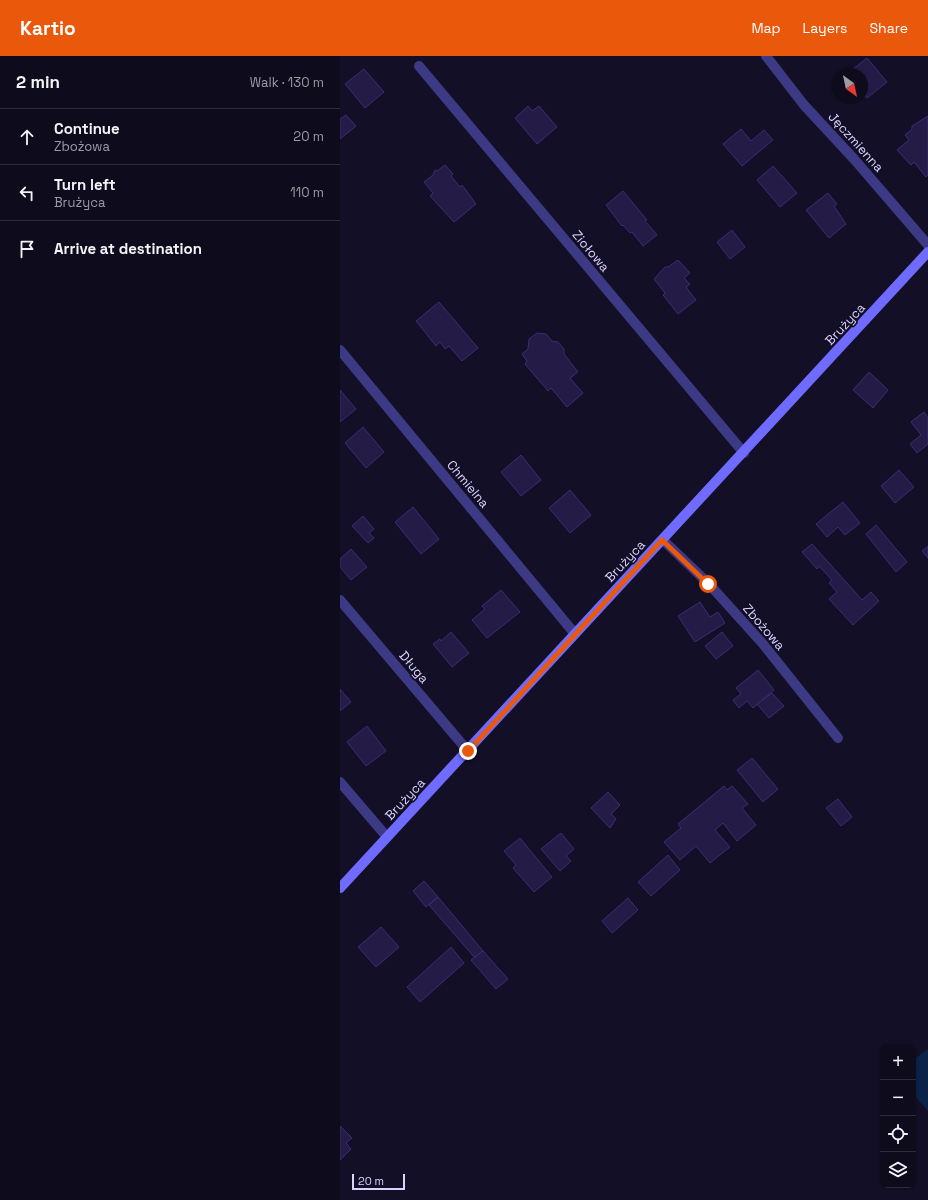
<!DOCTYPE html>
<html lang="en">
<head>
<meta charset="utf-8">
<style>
	body { margin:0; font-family:"Space Grotesk",sans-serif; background:#1c1929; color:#f1f3f6 }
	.controls { position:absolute; right:12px; bottom:12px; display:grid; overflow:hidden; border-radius:8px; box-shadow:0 1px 3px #0004 }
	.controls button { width:36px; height:36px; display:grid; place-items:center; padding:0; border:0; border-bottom:1px solid #2e2b3b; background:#0e0b1c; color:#f1f3f6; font:20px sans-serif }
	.compass { position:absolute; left:492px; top:12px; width:36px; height:36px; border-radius:50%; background:#0e0b1c; box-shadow:0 1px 3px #0004; rotate:147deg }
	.scale { position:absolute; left:12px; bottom:10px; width:53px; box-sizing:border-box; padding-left:4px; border:2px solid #d9d4ff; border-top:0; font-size:11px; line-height:14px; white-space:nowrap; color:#d9d4ff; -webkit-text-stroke:3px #130f26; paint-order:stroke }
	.stop { position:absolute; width:12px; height:12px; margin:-9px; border:3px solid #ea580c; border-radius:50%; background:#fff }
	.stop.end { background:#ea580c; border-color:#fff; box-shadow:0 1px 4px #0008 }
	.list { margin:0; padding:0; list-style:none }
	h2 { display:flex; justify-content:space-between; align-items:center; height:52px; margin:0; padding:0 16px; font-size:17px }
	h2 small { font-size:13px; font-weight:400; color:#9b9ba3 }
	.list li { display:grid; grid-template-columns:26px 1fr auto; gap:12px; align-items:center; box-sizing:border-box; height:56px; padding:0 16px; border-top:1px solid #2e2b3b }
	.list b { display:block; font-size:15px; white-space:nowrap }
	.list p { margin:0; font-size:13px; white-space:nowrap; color:#9b9ba3 }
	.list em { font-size:13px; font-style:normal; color:#9b9ba3 }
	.icon { flex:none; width:22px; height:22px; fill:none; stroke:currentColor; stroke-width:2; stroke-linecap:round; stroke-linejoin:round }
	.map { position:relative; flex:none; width:588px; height:1144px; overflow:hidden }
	header { display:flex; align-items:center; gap:24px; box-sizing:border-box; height:56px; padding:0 20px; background:#ea580c; color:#fff }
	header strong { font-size:19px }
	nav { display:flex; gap:22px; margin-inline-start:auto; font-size:14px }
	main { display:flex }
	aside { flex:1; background:#0e0b1c }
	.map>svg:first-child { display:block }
	.water { fill:#0c2248 }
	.building { fill:#241b47; stroke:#3b2d73 }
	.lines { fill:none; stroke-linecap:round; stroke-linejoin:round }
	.street { stroke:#3d3a85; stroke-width:10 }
	.secondary { stroke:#6f6bff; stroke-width:10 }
	.route { stroke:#ea580c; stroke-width:5 }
	.labels { text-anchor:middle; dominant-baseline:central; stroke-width:3.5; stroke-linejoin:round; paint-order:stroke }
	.street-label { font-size:13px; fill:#d9d4ff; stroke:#130f26 }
</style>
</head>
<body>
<header>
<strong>Kartio</strong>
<nav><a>Map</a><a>Layers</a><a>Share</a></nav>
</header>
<main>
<aside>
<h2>2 min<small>Walk · 130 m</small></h2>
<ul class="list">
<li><svg class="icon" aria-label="ahead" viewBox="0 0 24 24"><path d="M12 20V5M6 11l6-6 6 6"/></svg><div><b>Continue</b><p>Zbożowa</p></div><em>20 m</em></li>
<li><svg class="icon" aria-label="left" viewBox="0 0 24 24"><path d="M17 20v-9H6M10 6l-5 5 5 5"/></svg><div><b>Turn left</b><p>Brużyca</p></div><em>110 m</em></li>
<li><svg class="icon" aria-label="arrive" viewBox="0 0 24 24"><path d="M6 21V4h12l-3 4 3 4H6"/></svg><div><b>Arrive at destination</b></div></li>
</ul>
</aside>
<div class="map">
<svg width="588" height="1144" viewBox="0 0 588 1144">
	<rect width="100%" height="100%" fill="#130f26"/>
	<path class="water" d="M 588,993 L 588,1055 L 573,1038 L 573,1004 Z"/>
	<g class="building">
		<path d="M 527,2 L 547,26 L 527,42 L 522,36 L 522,18 L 508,17 Z"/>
		<path d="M 24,13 L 44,36 L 25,52 L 5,28 Z"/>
		<path d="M 188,50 L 192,55 L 199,50 L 217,71 L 197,88 L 175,62 Z"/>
		<path d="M 6,59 L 16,70 L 0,83 L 0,63 Z"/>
		<path d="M 588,60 L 588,119 L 586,121 L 574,106 L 571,109 L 557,94 L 569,84 L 565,79 L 572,73 L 572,70 Z"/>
		<path d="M 401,73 L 411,85 L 424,74 L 433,84 L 402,110 L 383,88 Z"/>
		<path d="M 105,109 L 113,118 L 111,120 L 120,131 L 122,129 L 136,148 L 114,166 L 90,140 L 93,137 L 84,126 L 93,119 L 95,114 L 97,115 Z"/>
		<path d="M 433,110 L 457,137 L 440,151 L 417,124 Z"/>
		<path d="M 283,135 L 307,164 L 305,165 L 317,179 L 303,190 L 292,176 L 290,177 L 283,169 L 282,170 L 266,149 Z"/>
		<path d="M 488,137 L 497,148 L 494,150 L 506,168 L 489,182 L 466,154 Z"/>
		<path d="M 392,174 L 405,191 L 390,203 L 377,186 Z"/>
		<path d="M 338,204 L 350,217 L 344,222 L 350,228 L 346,231 L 356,244 L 338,258 L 323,239 L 325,237 L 314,223 L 325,211 L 328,211 Z"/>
		<path d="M 99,246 L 138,292 L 122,305 L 109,290 L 105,293 L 100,286 L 96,290 L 76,265 Z"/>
		<path d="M 197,277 L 206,278 L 212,285 L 218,286 L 224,293 L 224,298 L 238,316 L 230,322 L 243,337 L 227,351 L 211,332 L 208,335 L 185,308 L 187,305 L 182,298 L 188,293 L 189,283 Z"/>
		<path d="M 529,316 L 548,334 L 533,352 L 513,334 Z"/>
		<path d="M 0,334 L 16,353 L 0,366 Z"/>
		<path d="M 584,356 L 588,362 L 588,388 L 577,397 L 570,388 L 581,379 L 571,366 Z"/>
		<path d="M 23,371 L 44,396 L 26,412 L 5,387 Z"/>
		<path d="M 181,399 L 201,424 L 181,440 L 161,416 Z"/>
		<path d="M 559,414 L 574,431 L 555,447 L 541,430 Z"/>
		<path d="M 230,434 L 251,459 L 230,477 L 209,452 Z"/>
		<path d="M 503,446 L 520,467 L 505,479 L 498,471 L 487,481 L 476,468 Z"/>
		<path d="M 73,451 L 99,483 L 81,498 L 55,466 Z"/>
		<path d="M 23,460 L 34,473 L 29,477 L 34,482 L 28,487 L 12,470 Z"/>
		<path d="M 536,469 L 567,506 L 556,516 L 526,478 Z"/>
		<path d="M 472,488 L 522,544 L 531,536 L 539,545 L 513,569 L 489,543 L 497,536 L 489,527 L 492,524 L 479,510 L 477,513 L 462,496 Z"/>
		<path d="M 588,490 L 588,502 L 582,495 Z"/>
		<path d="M 11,493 L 27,511 L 11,524 L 0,511 L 0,503 Z"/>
		<path d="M 161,534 L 180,556 L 147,582 L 132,564 L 145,553 L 142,550 Z"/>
		<path d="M 360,546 L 370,561 L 378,556 L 385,567 L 355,586 L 338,560 Z"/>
		<path d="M 111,576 L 129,597 L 112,611 L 93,588 L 100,583 L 101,585 Z"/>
		<path d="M 382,576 L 393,590 L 376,603 L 365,590 Z"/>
		<path d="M 418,614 L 434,634 L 413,652 L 407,645 L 399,652 L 393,644 L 401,638 L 396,632 Z"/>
		<path d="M 0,633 L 11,646 L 0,655 Z"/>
		<path d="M 432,637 L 444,650 L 429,662 L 417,648 Z"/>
		<path d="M 27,670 L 46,695 L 26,710 L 7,686 Z"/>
		<path d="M 412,702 L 438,733 L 423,746 L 397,714 Z"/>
		<path d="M 384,730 L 387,734 L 392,730 L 408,748 L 402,752 L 416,769 L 397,785 L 383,767 L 375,774 L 390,791 L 370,807 L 356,790 L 340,804 L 324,786 L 341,772 L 338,768 Z"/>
		<path d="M 268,736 L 280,749 L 271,758 L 276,763 L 270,772 L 251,752 Z"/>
		<path d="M 498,743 L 512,761 L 501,770 L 486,752 Z"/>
		<path d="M 221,777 L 234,793 L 226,800 L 231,805 L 220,815 L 201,793 Z"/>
		<path d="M 180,782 L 212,821 L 194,836 L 173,812 L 176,809 L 164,795 Z"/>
		<path d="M 328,799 L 340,814 L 311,840 L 298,826 Z"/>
		<path d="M 84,825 L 98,841 L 86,851 L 73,835 Z"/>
		<path d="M 98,841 L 143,895 L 135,902 L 89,849 Z"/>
		<path d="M 288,842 L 298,854 L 272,877 L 262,865 Z"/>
		<path d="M 41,871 L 59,891 L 36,911 L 18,891 Z"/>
		<path d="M 111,891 L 124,907 L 80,946 L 67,931 Z"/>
		<path d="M 143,895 L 168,923 L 156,933 L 131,904 Z"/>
		<path d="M 0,1070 L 12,1082 L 6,1087 L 11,1093 L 0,1104 Z"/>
	</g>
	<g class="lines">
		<g class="street">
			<path d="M 426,0 L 464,49 L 514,103 L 588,189"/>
			<path d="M 79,10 L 404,397"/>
			<path d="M 0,294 L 235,578"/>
			<path d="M 323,484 L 369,528 L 423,588 L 498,682"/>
			<path d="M 0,544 L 128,695"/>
			<path d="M 0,726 L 47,781"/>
		</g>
		<path class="secondary" d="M 0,832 L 588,196"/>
	</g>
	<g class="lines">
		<path class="route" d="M 128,695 L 322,484 L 368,528"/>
	</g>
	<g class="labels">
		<g class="street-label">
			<text transform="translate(516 86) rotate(48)">Jęczmienna</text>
			<text transform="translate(251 195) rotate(50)">Ziołowa</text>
			<text transform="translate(505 268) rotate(-47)">Brużyca</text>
			<text transform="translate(128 428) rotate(50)">Chmielna</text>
			<text transform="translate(285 505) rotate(-47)">Brużyca</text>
			<text transform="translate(424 571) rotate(49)">Zbożowa</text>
			<text transform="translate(74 611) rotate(50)">Długa</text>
			<text transform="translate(65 743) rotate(-47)">Brużyca</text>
		</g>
	</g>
</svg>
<div class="controls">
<button>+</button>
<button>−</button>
<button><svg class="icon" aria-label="locate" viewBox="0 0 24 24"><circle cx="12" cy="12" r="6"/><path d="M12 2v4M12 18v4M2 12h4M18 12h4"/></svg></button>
<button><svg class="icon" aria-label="layers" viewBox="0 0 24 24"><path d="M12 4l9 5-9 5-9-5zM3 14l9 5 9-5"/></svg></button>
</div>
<svg class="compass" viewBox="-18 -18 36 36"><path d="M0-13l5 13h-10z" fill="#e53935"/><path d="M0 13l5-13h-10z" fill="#9b9ba3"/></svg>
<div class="scale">20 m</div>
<div class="stop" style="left:368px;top:528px"></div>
<div class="stop end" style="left:128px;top:695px"></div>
</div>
</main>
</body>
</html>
